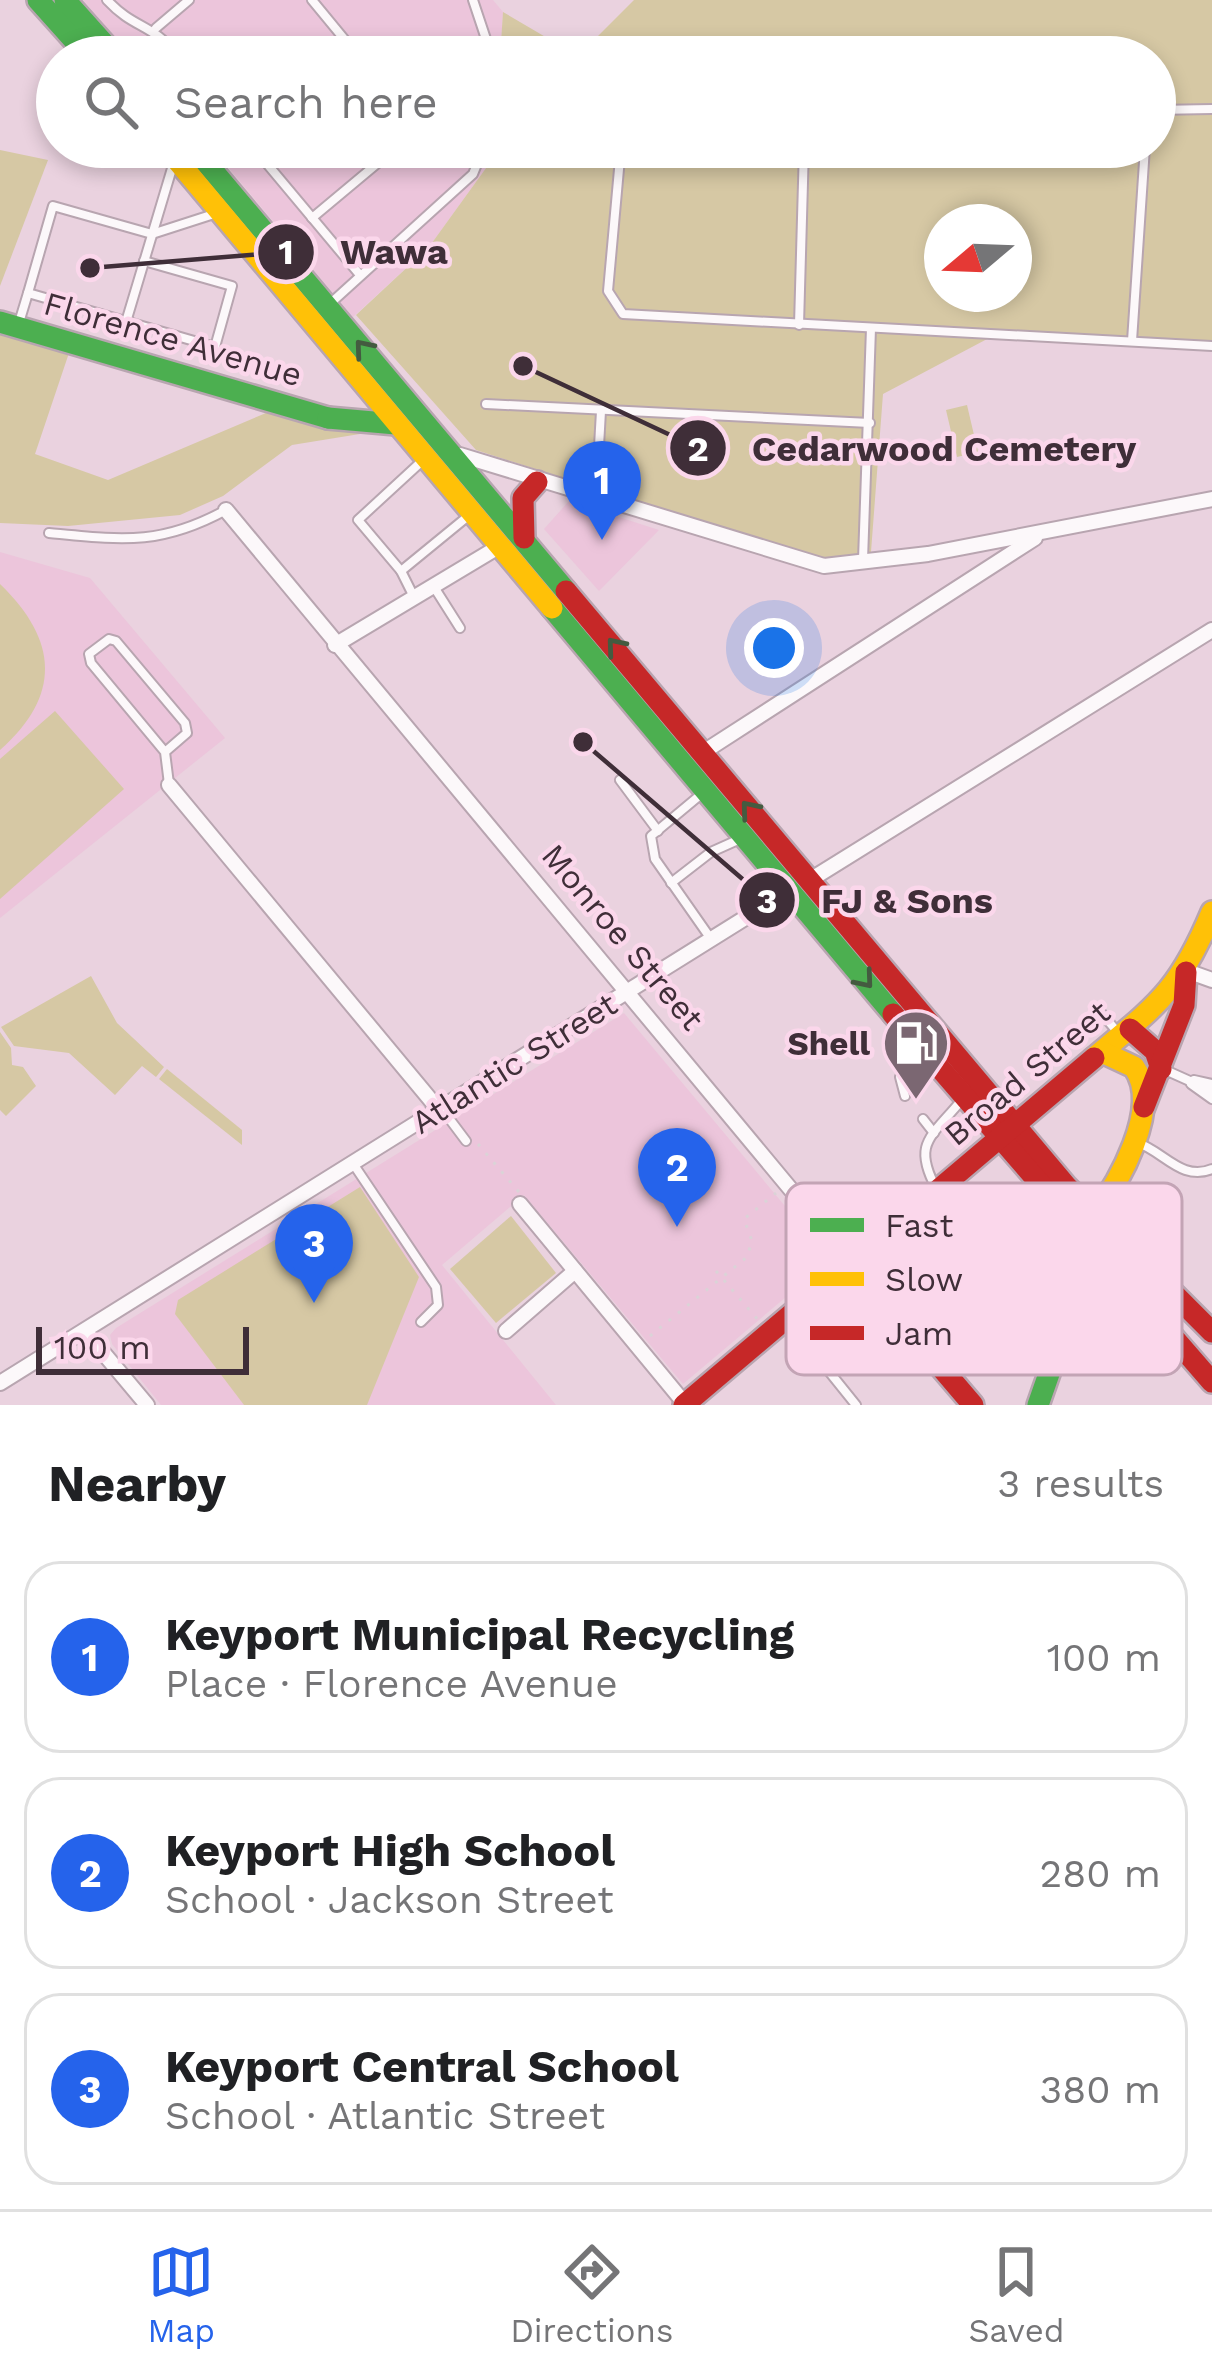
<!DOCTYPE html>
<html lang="en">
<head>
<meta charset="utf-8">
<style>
	body { margin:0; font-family:"Work Sans",sans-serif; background:#f6f6f6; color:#202124 }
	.compass { position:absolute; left:924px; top:204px; width:108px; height:108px; border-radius:50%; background:#fff; box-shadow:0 6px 18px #0003; rotate:251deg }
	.scale { position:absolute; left:36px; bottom:30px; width:213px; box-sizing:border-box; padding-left:12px; border:6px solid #3f2e38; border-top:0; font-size:33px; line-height:42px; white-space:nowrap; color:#3f2e38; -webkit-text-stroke:9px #fbd7eb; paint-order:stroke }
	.you { position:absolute; left:774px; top:648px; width:42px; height:42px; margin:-30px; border:9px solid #fff; border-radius:50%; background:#1a73e8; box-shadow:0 0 0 18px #1a73e833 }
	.badge { display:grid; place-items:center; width:78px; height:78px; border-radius:50%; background:#2563eb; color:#fff; font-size:39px; font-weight:700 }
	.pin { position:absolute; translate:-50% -99px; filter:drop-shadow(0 3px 6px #0008) }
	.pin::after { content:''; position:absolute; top:63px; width:42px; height:36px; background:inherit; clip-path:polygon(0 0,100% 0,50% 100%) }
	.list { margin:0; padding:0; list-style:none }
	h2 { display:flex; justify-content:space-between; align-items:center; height:156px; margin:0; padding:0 48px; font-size:51px }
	h2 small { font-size:39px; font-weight:400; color:#757577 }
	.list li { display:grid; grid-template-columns:78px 1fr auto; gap:36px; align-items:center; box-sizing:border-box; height:192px; margin:0 24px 24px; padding:0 24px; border:3px solid #e0e0e0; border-radius:36px }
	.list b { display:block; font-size:45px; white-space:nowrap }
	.list p { margin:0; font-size:39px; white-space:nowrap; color:#757577 }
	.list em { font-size:39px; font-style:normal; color:#757577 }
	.icon { flex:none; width:66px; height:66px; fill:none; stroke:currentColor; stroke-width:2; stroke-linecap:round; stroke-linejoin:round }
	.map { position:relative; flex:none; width:1212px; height:1405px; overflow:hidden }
	.search { position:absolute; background:#fff; box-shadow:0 6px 18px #0003; left:36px; right:36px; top:36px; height:132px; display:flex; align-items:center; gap:30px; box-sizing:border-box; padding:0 42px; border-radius:66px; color:#757577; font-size:45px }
	.sheet { height:804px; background:#fff }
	nav { display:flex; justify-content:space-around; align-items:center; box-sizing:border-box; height:168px; border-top:3px solid #e0e0e0; background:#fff; font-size:33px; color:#757577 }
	nav a { display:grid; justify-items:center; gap:6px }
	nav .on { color:#2563eb }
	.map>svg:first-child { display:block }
	.built { fill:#ecc5db }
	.green { fill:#d6c8a4; fill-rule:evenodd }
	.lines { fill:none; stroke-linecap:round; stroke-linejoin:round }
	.lane-casing { stroke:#b8a5b0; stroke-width:12 }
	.street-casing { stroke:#b8a5b0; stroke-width:18 }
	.fast-casing { stroke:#b8a5b0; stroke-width:26 }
	.slow-casing { stroke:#b8a5b0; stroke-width:26 }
	.jam-casing { stroke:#b8a5b0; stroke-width:26 }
	.path { stroke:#dbd3d7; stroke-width:3; stroke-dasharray:3 9; stroke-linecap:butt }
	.lane { stroke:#fcf8fa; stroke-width:8 }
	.street { stroke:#fcf8fa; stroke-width:14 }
	.fast { stroke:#4caf50; stroke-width:21 }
	.slow { stroke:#ffc107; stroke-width:21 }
	.jam { stroke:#c62828; stroke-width:21 }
	.oneway { stroke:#445b40 }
	.labels { text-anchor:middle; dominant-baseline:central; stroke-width:9; stroke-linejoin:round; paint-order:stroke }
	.street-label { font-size:33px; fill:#3f2e38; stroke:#fbd7eb }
	.poi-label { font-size:33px; font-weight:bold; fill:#3f2e38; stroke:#fbd7eb; text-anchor:end }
	.key { fill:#fbd7eb; stroke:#c3a4b5; stroke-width:3 }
	.key-label { font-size:33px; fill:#3f2e38 }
	.leader { fill:none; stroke:#3f2e38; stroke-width:4.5 }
	.callout-dot { fill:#3f2e38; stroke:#fbd7eb; stroke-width:4.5 }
	.mark-label { font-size:36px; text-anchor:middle; font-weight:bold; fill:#fff }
	.callout-label { font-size:36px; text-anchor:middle; font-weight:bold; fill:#3f2e38; stroke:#fbd7eb; stroke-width:9; stroke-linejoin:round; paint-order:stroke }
</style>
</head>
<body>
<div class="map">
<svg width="1212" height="1405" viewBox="0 0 1212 1405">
	<rect width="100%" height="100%" fill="#ead2df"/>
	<g class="built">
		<path d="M 83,0 L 493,0 L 503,12 L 500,57 L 133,57 Z"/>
		<path d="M 211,147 L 495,147 L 494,157 L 429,247 L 353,317 Z"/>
		<path d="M 569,501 L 659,530 L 599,591 L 544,529 Z"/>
		<path d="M 0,552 L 90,578 L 225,738 L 0,918 Z"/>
		<path d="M 624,1013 L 830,1260 L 683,1384 L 524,1195 L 442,1265 L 556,1405 L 161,1405 L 112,1344 L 110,1335 L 116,1328 Z"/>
	</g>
	<g class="green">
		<path d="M 634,0 L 1212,0 L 1212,348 L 989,338 L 883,394 L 870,565 L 841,567 L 476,450 L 356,315 L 429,247 L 494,157 L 495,147 L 1155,147 L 1155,57 L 500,57 L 503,12 L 578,56 ZM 942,222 L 1014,222 L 1014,294 L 942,294 Z"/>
		<path d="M 0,150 L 48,160 L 0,286 Z"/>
		<path d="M 0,315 L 71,347 L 35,454 L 108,480 L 266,413 L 366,433 L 292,445 L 223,496 L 180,515 L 68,526 L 0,523 Z"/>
		<path d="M 967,405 L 978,452 L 957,457 L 946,410 Z"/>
		<path d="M 0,584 C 59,641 61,696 0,750 Z"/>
		<path d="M 55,711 L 124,789 L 0,899 L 0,759 Z"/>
		<path d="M 91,976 L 117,1023 L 164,1067 L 156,1077 L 142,1066 L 115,1095 L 69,1053 L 14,1046 L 1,1027 Z"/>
		<path d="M 0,1032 L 11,1048 L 12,1065 L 23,1067 L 36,1086 L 6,1116 L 0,1110 Z"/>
		<path d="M 167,1069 L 242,1130 L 242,1145 L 159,1079 Z"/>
		<path d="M 360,1187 L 419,1277 L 367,1405 L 244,1405 L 175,1314 L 178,1300 Z"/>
		<path d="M 511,1216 L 556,1273 L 496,1323 L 450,1269 Z"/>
	</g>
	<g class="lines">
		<g class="lane-casing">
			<g id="lane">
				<path d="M 107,0 C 135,30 151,22 179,57"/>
				<path d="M 312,0 L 359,57"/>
				<path d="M 473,0 L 492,57"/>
				<path d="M 156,28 L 189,0"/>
				<path d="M 1155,110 L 1212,109"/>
				<path d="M 253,147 L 360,275"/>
				<path d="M 621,147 L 608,291 L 623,314 L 1212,346"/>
				<path d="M 312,218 L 397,147"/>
				<path d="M 144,261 L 232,286 L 215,347 L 28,293 L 53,206 L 152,234 L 214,214"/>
				<path d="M 333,301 L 473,174 L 484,147"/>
				<path d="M 126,322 L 173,165"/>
				<path d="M 799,325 L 804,147"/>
				<path d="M 18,326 L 28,293"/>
				<path d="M 1132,341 L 1145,147"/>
				<path d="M 486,404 L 870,423"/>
				<path d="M 421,462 L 358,520 L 401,571 L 467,517"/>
				<path d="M 596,499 L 601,411"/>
				<path d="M 49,533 C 122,540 160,546 226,510"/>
				<path d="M 863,560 L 871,328"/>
				<path d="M 401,571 L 414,597"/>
				<path d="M 434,587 L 460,628"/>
				<path d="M 165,752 L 187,733 L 185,723 L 116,641 L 109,639 L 89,654 L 91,663 L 165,752 L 169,784"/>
				<path d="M 620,780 L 658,831"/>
				<path d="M 699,796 L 651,836 L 655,859 L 711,939"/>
				<path d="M 671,883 L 711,852 L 740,839"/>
				<path d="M 1098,1009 L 1120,1035"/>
				<path d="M 1163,1069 L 1212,1091"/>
				<path d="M 1194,1080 L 1212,1084"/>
				<path d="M 1191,1084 L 1212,1099"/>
				<path d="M 905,1096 L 900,1077 L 922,1055"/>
				<path d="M 442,1109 L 466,1141"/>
				<path d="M 923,1119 L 934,1133"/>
				<path d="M 1138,1143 C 1163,1151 1182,1182 1212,1169"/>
				<path d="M 354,1165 L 436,1287 L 438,1305 L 421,1322"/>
				<path d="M 937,1190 C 912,1144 930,1138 960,1102"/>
				<path d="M 790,1323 L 856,1405"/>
			</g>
		</g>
		<g class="street-casing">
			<g id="street">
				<path d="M 460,455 L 824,566 L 928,554 L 1212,499"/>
				<path d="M 226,510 L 852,1263"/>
				<path d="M 335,645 L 500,546"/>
				<path d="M 702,753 L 1035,538"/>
				<path d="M 169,785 L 439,1110"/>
				<path d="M 810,880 L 1212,630"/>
				<path d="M 1187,971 L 1212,980"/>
				<path d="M 520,1204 L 686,1405"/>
				<path d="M 85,1331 L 147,1405"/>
				<path d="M 506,1331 L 575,1271"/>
				<path d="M 0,1383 L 790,890"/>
			</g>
		</g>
		<g class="fast-casing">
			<g id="fast">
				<path d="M 38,0 L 89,57"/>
				<path d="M 65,0 L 116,57"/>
				<path d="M 193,147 L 566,591"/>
				<path d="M 0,322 L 328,418"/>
				<path d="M 328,418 L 396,424"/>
				<path d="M 552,608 L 893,1014"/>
				<path d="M 1038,1405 L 1077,1294 L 1100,1259"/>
			</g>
		</g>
		<g class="slow-casing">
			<g id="slow">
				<path d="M 166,147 L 552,608"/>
				<path d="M 1094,1058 C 1158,1004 1179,991 1212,912"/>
				<path d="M 1093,1217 C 1118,1184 1163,1107 1134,1067 L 1102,1052"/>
			</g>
		</g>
		<g class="jam-casing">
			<g id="jam">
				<path d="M 524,538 L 523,498 L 537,482"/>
				<path d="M 566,591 L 1067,1187 L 1212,1332"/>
				<path d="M 893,1014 L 1212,1382"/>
				<path d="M 1130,1029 L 1155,1051 L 1161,1069"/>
				<path d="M 1144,1107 L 1184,1005 L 1186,972"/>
				<path d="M 852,1263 L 973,1405"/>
				<path d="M 684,1405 L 1094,1058"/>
			</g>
		</g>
		<g class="path">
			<path d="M 478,1144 L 519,1192"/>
			<path d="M 716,1271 L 759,1321"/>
			<path d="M 650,1336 L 747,1257 L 752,1241 L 744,1219 L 776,1193"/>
		</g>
		<use href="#lane" class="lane"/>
		<use href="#street" class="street"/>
		<use href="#fast" class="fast"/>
		<use href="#slow" class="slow"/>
		<use href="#jam" class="jam"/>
	</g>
	<defs><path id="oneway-chevron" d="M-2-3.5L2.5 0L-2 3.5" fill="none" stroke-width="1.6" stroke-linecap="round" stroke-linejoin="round" transform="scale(3)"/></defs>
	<g class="oneway">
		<use href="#oneway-chevron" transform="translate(363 348) rotate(-130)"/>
		<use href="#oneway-chevron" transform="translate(615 646) rotate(-130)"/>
		<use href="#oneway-chevron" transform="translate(749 809) rotate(-130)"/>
		<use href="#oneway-chevron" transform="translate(865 980) rotate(50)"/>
	</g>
	<defs>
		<g id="fuel-pin" transform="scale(3.45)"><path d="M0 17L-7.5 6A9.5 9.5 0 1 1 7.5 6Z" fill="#7b6772" stroke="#fbd7eb"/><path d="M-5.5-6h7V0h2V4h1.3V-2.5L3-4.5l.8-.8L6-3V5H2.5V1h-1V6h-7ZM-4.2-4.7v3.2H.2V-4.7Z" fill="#fff"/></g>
	</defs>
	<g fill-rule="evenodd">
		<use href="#fuel-pin" x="916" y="1043"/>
	</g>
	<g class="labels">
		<g class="street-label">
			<text transform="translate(173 339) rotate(16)">Florence Avenue</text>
			<text transform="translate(623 937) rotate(50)">Monroe Street</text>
			<text transform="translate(514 1063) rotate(-32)">Atlantic Street</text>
			<text transform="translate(1027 1073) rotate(-40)">Broad Street</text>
		</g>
		<g class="poi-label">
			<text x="870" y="1043">Shell</text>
		</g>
	</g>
	<rect x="786" y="1183" width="396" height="192" rx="18" class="key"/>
	<rect x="810" y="1218" width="54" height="14" fill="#4caf50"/>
	<rect x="810" y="1272" width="54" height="14" fill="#ffc107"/>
	<rect x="810" y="1326" width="54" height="14" fill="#c62828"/>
	<g class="key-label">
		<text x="885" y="1237">Fast</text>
		<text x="885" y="1291">Slow</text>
		<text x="885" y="1345">Jam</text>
	</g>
	<path class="leader" d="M90 268L286 252M523 366L698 448M583 742L767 900"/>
	<g class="callout-dot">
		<circle cx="90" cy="268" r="12"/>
		<circle cx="523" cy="366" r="12"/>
		<circle cx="583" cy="742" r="12"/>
		<circle cx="286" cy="252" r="30"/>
		<circle cx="698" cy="448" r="30"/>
		<circle cx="767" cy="900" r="30"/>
	</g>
	<g class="mark-label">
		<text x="286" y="264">1</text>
		<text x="698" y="461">2</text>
		<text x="767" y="913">3</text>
	</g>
	<g class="callout-label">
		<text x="394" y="264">Wawa</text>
		<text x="944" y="461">Cedarwood Cemetery</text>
		<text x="907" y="913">FJ &amp; Sons</text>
	</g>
</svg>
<svg class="compass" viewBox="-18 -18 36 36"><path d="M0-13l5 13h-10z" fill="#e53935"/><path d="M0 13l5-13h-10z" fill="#757577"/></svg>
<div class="scale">100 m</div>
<div class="you"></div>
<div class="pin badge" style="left:602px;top:540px">1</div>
<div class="pin badge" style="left:677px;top:1227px">2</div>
<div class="pin badge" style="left:314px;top:1303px">3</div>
<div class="search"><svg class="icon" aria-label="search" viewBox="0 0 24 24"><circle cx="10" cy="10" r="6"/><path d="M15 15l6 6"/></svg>Search here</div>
</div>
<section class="sheet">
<h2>Nearby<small>3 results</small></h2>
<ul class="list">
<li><span class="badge">1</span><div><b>Keyport Municipal Recycling</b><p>Place · Florence Avenue</p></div><em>100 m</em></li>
<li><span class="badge">2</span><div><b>Keyport High School</b><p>School · Jackson Street</p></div><em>280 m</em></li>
<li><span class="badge">3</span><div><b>Keyport Central School</b><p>School · Atlantic Street</p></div><em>380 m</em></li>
</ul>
</section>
<nav>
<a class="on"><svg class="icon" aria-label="map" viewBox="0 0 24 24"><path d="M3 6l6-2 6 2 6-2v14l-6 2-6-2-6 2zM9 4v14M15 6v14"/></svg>Map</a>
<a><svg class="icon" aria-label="directions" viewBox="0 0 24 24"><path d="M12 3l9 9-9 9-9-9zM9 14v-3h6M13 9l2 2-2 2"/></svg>Directions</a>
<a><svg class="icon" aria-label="saved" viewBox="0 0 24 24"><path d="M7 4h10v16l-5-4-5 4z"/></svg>Saved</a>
</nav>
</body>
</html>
